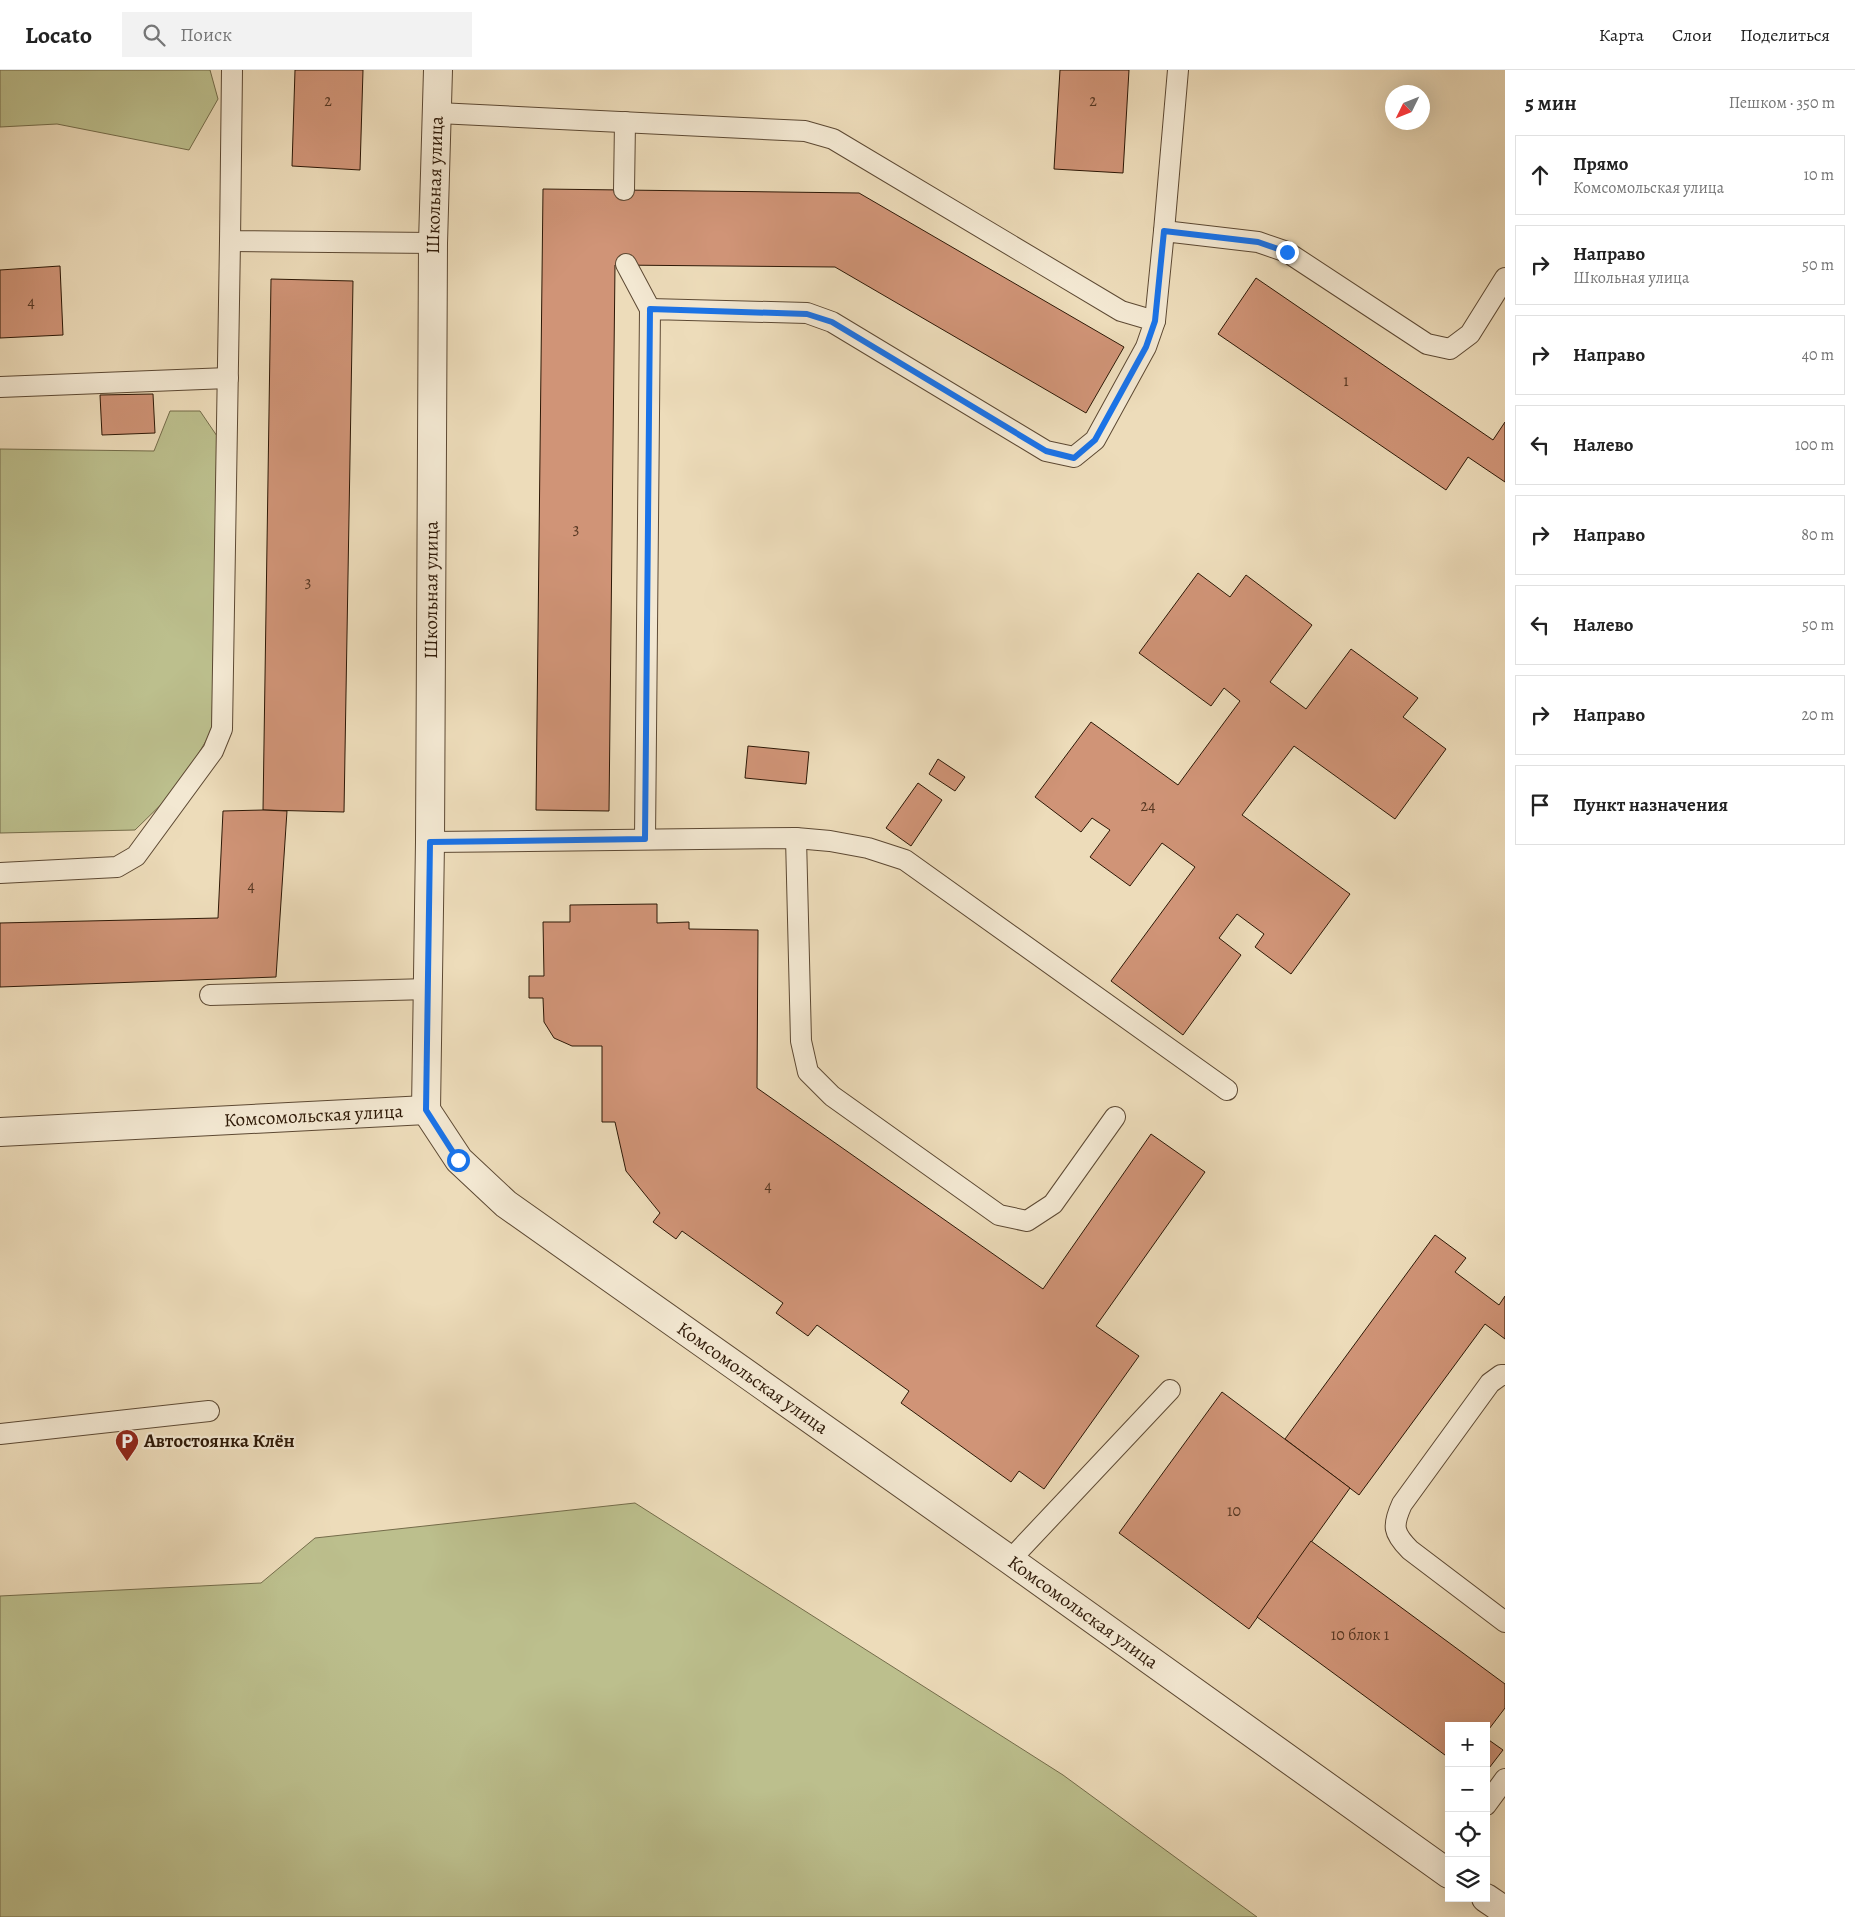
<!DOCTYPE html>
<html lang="ru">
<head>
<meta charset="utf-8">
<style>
	body { margin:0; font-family:Alegreya,serif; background:#f2f2f2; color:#222 }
	.controls { position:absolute; right:15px; bottom:15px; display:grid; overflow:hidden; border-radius:0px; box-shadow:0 5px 20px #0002 }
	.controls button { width:45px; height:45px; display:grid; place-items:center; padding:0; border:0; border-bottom:1px solid #e0e0e0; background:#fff; color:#222; font:25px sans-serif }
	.compass { position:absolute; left:1385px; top:15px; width:45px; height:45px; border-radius:50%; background:#fff; box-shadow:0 5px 20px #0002; rotate:227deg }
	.stop { position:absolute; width:15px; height:15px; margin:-11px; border:4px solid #1a73e8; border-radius:50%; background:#fff }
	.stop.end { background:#1a73e8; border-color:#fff; box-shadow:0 1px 5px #0008 }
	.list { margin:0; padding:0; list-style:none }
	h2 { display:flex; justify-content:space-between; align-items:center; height:65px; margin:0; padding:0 20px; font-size:21px }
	h2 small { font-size:16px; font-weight:400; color:#767676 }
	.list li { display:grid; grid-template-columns:32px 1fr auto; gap:15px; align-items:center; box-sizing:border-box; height:80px; margin:0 10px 10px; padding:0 10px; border:1px solid #e0e0e0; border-radius:0px }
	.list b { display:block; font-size:19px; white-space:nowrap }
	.list p { margin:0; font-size:16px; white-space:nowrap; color:#767676 }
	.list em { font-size:16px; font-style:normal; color:#767676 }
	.icon { flex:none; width:28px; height:28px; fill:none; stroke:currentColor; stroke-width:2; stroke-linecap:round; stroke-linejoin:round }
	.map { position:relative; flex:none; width:1505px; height:1847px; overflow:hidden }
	header { display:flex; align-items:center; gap:30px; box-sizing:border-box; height:70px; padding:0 25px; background:#fff; border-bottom:1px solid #e0e0e0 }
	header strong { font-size:24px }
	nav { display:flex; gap:28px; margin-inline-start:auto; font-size:18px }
	.search { width:350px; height:45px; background:#f2f2f2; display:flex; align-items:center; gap:12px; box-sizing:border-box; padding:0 18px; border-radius:0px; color:#767676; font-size:19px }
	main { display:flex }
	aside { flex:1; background:#fff }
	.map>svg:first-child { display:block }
	.green { fill:#bcbf8d; stroke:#746c4a }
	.building { fill:#d09477; stroke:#2d1806 }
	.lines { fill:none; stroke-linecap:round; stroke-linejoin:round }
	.service-casing { stroke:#5d4933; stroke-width:22 }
	.minor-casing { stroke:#5d4933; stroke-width:30 }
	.service { stroke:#f3e8d2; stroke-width:20 }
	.minor { stroke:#f3e8d2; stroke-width:28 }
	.route { stroke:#1a73e8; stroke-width:6 }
	.labels { text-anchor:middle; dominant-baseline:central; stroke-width:4.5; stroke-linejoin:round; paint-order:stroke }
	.number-label { font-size:16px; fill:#563722 }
	.street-label { font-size:19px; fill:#2d1806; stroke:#f3e8d2 }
	.poi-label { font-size:19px; font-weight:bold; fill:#2d1806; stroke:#f3e8d2; text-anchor:start }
</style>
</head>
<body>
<header>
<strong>Locato</strong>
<div class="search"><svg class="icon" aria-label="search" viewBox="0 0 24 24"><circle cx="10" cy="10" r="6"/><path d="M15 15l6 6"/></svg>Поиск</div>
<nav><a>Карта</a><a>Слои</a><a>Поделиться</a></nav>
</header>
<main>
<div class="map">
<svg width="1505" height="1847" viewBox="0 0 1505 1847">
	<rect width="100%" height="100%" fill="#eddcba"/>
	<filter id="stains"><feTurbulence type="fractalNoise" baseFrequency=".004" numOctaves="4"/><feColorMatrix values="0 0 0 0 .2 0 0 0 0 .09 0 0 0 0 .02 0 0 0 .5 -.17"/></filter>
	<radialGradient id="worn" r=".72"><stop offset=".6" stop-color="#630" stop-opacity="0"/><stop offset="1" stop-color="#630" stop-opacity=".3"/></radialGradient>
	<g class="green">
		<path d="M 0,0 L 210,0 L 218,29 L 189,80 L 57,54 L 0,57 Z"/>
		<path d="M 170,341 L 200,341 L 217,366 L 212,661 L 177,719 L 135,760 L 0,763 L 0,379 L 154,381 Z"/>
		<path d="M 635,1433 L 1063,1705 L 1257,1847 L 0,1847 L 0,1526 L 261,1513 L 315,1468 Z"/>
	</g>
	<g class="building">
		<path d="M 295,0 L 363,0 L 360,100 L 292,96 Z"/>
		<path d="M 1060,0 L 1129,0 L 1123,103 L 1054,99 Z"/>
		<path d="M 543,119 L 859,123 L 1124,277 L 1086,343 L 835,197 L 615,195 L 609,741 L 536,740 Z"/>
		<path d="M 60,196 L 63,265 L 0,268 L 0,200 Z"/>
		<path d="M 1256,208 L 1493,370 L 1505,352 L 1505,412 L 1468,387 L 1446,420 L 1218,264 Z"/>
		<path d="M 271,209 L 353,211 L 344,742 L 263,740 Z"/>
		<path d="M 153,324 L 155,363 L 102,365 L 100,325 Z"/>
		<path d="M 1198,503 L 1230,527 L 1246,505 L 1312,555 L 1270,612 L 1306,639 L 1351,579 L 1418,628 L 1403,647 L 1446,679 L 1395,749 L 1294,676 L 1242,745 L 1350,824 L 1291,904 L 1255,877 L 1264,864 L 1237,844 L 1219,868 L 1241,885 L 1183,965 L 1111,911 L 1195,797 L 1162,773 L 1130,816 L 1090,787 L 1110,760 L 1092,748 L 1081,762 L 1035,727 L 1091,652 L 1178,715 L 1240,631 L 1224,618 L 1211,636 L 1139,583 Z"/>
		<path d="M 748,676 L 809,682 L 806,714 L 745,708 Z"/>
		<path d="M 938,689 L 965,707 L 955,721 L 929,704 Z"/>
		<path d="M 918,713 L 942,730 L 911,776 L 886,758 Z"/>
		<path d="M 263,740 L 287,741 L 276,907 L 0,917 L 0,853 L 218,848 L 223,741 Z"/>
		<path d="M 657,834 L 657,853 L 689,852 L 689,859 L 758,860 L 757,1018 L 1043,1219 L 1151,1064 L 1205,1102 L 1096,1256 L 1139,1286 L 1044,1419 L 1019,1401 L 1011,1412 L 901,1333 L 909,1321 L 817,1255 L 808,1266 L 776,1243 L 783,1233 L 682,1161 L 676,1169 L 653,1152 L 660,1143 L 626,1101 L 615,1052 L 602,1052 L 602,976 L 572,976 L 554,968 L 544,952 L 543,928 L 529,928 L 529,906 L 544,906 L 543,852 L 570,852 L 570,835 Z"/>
		<path d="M 1435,1165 L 1466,1188 L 1455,1202 L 1499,1235 L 1505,1226 L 1505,1269 L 1485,1254 L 1359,1425 L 1285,1369 Z"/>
		<path d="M 1222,1322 L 1350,1418 L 1249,1559 L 1119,1463 Z"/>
		<path d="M 1311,1471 L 1505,1614 L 1505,1638 L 1486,1663 L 1486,1656 L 1449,1656 L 1449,1688 L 1257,1547 Z"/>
		<path d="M 1486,1668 L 1503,1680 L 1486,1702 Z"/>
	</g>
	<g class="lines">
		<g class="service-casing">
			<g id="service">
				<path d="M 232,0 L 230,171 L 433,173"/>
				<path d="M 438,43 L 805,61 L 833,69 L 1121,241 L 1155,251 L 1146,277 L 1095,370 L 1074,387 L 1046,381 L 832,252 L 807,243 L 650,239 L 645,769"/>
				<path d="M 624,120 L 625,52"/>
				<path d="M 1164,161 L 1178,0"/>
				<path d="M 626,194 L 650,239"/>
				<path d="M 1155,251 L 1164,161 L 1258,172 L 1287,182 L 1427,274 L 1450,279 L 1470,264 L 1505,208"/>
				<path d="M 0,317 L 228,308"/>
				<path d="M 796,768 L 830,771 L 868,778 L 905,790 L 1227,1020"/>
				<path d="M 430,772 L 796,768 L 801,971 L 808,1002 L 832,1026 L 999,1145 L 1027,1151 L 1053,1134 L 1115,1047"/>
				<path d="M 0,803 L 117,797 L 136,786 L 213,681 L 222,659 L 230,171"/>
				<path d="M 210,925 L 428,919"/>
				<path d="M 1505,1305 L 1501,1305 L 1490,1313 L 1402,1434 C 1392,1456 1393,1463 1410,1480 L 1505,1552"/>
				<path d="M 0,1364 L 209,1341"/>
				<path d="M 1010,1490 L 1170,1320"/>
				<path d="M 1486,1735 L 1505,1709"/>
			</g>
		</g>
		<g class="minor-casing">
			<g id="minor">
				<path id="s1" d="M 426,1040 L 459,1090 L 506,1134 L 1010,1490 L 1449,1804"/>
				<path id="s2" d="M 426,1040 L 430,772 L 433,173 L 438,0"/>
				<path id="s3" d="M 0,1062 L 426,1040"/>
				<path d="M 1486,1828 L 1505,1841"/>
			</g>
		</g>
		<use href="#service" class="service"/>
		<use href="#minor" class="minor"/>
	</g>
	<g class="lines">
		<path class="route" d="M 458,1090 L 426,1040 L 430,772 L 645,769 L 650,239 L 807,244 L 832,252 L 1046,381 L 1074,388 L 1095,370 L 1146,277 L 1155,251 L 1164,161 L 1258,172 L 1287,182"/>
	</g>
	<defs>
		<g id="parking-pin" transform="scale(1.25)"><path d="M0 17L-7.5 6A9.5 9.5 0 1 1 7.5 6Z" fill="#8f2418" stroke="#f3e8d2"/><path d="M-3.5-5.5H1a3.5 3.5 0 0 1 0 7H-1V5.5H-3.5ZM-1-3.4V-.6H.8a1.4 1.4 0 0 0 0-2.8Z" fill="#fff"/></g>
	</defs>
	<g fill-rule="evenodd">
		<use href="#parking-pin" x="127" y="1371"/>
	</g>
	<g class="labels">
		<g class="number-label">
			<text x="328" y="31">2</text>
			<text x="1093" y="31">2</text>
			<text x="31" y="232">4</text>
			<text x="1346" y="311">1</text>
			<text x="576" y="459">3</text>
			<text x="308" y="512">3</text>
			<text x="1148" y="736">24</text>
			<text x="251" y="816">4</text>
			<text x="768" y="1116">4</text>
			<text x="1234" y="1441">10</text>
			<text x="1360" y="1565">10 блок 1</text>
		</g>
		<g class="street-label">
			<text stroke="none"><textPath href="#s2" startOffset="925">Школьная улица</textPath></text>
			<text stroke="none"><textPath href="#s2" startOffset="520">Школьная улица</textPath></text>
			<text stroke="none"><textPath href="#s3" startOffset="314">Комсомольская улица</textPath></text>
			<text stroke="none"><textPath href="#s1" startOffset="426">Комсомольская улица</textPath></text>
			<text stroke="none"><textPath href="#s1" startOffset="831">Комсомольская улица</textPath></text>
		</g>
		<g class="poi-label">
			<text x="144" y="1371">Автостоянка Клён</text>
		</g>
	</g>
	<rect width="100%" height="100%" filter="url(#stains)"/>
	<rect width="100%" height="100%" fill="url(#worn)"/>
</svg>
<div class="controls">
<button>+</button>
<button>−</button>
<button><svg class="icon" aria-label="locate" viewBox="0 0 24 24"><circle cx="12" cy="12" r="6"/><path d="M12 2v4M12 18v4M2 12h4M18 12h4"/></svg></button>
<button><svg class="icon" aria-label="layers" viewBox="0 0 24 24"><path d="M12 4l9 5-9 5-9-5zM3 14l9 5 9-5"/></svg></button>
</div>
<svg class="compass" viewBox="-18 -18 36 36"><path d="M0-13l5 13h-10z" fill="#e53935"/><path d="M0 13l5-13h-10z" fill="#767676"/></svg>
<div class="stop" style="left:458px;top:1090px"></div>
<div class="stop end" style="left:1287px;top:182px"></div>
</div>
<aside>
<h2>5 мин<small>Пешком · 350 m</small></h2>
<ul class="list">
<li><svg class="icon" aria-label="ahead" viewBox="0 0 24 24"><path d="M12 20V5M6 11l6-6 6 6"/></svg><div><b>Прямо</b><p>Комсомольская улица</p></div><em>10 m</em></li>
<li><svg class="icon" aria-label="right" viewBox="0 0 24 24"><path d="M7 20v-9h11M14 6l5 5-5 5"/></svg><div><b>Направо</b><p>Школьная улица</p></div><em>50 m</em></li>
<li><svg class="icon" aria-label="right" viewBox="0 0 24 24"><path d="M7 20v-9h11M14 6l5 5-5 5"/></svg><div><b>Направо</b></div><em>40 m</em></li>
<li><svg class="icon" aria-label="left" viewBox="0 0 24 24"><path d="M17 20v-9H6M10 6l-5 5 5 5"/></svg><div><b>Налево</b></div><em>100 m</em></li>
<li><svg class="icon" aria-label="right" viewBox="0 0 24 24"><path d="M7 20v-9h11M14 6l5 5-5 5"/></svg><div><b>Направо</b></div><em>80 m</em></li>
<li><svg class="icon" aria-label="left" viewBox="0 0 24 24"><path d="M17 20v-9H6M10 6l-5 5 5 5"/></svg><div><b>Налево</b></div><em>50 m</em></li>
<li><svg class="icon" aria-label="right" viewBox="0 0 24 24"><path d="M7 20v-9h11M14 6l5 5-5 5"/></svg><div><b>Направо</b></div><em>20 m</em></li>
<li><svg class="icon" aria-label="arrive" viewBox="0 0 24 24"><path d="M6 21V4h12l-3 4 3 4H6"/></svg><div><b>Пункт назначения</b></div></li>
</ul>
</aside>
</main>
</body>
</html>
